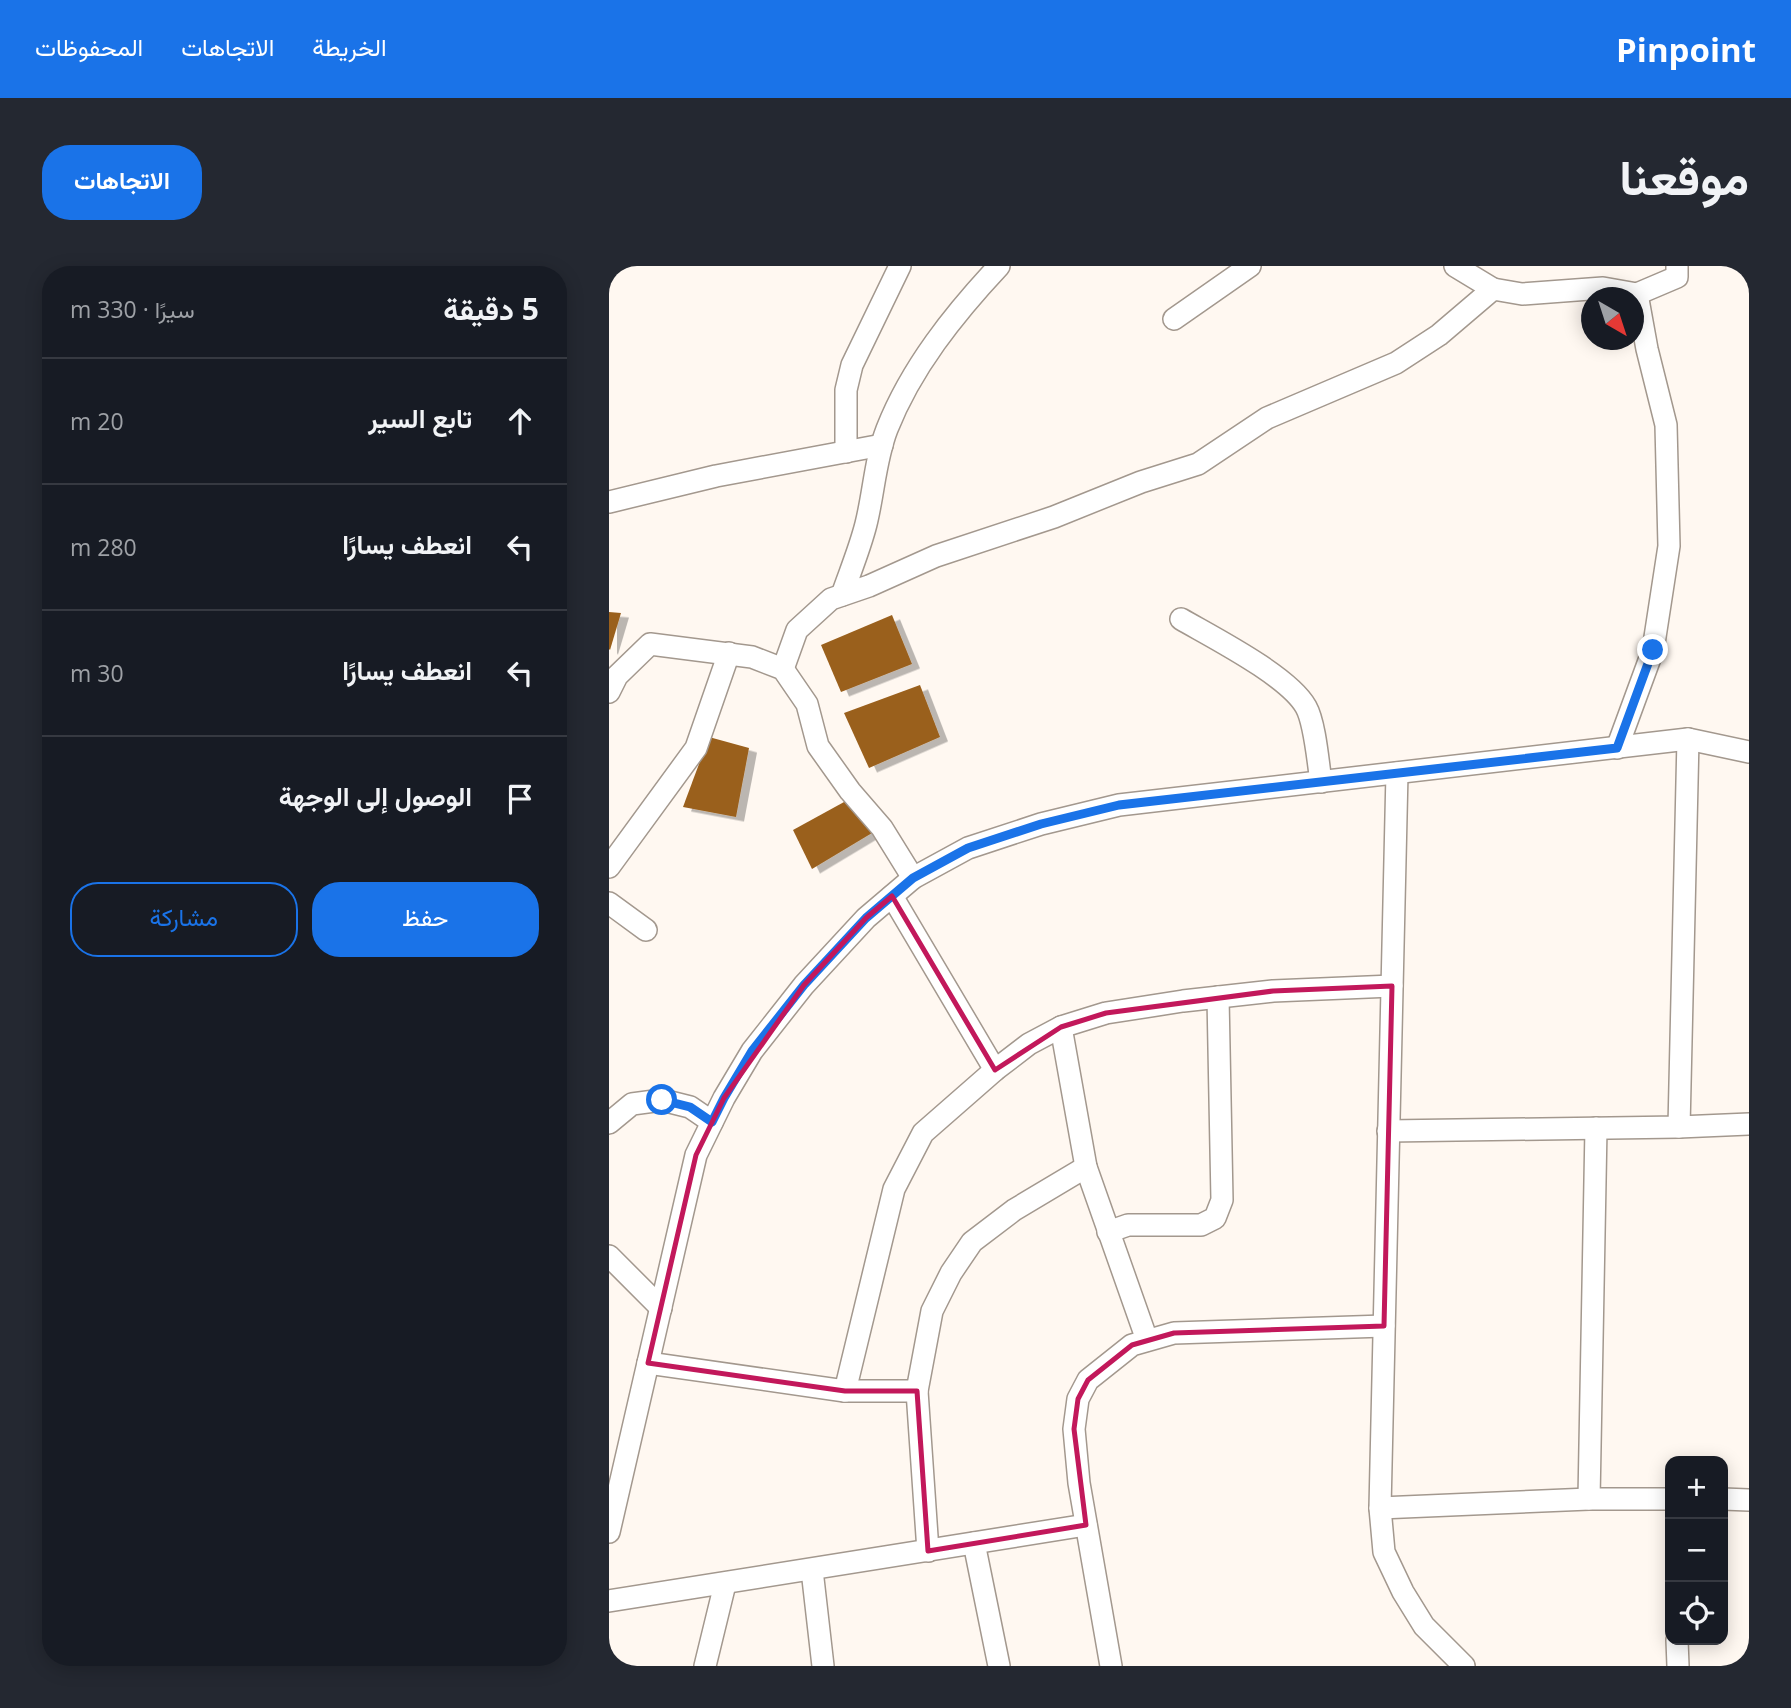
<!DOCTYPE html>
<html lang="ar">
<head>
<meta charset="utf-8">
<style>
	body { margin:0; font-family:"Open Sans",Vazirmatn,sans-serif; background:#242831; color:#f1f3f6; direction:rtl }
	.controls { position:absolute; right:21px; bottom:21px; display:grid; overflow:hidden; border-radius:14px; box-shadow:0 4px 18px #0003 }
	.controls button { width:63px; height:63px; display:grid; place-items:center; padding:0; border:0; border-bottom:2px solid #363941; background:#171b24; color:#f1f3f6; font:35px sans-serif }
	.compass { position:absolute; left:972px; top:21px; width:63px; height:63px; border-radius:50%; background:#171b24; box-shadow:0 4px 18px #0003; rotate:141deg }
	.stop { position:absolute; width:21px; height:21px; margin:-16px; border:5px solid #1a73e8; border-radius:50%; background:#fff }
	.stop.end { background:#1a73e8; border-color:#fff; box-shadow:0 2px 7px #0008 }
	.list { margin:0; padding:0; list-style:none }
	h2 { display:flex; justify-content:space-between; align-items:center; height:91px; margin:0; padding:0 28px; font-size:30px }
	h2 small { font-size:23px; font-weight:400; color:#9ea1a6 }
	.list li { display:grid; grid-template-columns:46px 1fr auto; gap:21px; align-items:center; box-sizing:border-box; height:126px; padding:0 28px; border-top:2px solid #363941 }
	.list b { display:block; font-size:26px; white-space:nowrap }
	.list em { font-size:23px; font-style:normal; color:#9ea1a6 }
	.actions { display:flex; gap:14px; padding:21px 28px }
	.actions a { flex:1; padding:16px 0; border:2px solid #1a73e8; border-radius:28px; text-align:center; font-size:24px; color:#1a73e8 }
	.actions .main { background:#1a73e8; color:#fff }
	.icon { flex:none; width:38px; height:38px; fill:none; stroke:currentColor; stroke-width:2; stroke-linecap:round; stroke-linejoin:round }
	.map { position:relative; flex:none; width:1140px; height:1400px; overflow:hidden; direction:ltr; border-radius:28px }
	header { display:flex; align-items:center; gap:42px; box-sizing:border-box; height:98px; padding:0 35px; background:#1a73e8; color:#fff }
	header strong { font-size:33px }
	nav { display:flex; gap:38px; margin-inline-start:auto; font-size:24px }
	.intro { display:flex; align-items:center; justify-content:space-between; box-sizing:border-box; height:168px; padding:0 42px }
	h1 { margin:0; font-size:49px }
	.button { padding:18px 32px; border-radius:28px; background:#1a73e8; color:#fff; font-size:24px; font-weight:700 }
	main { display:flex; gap:42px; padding:0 42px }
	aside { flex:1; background:#171b24; border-radius:28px; box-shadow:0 4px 18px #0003 }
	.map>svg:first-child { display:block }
	.building { fill:#9a601d; filter:url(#shadow) }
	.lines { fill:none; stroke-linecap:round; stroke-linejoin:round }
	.street-casing { stroke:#a3988e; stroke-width:24 }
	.street { stroke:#fff; stroke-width:21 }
	.route { stroke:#1a73e8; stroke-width:9 }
	.marked { fill:none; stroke:#c2185b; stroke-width:5; stroke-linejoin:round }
</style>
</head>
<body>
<header>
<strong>Pinpoint</strong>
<nav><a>الخريطة</a><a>الاتجاهات</a><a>المحفوظات</a></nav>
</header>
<div class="intro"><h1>موقعنا</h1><a class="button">الاتجاهات</a></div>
<main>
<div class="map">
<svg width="1140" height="1400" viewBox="0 0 1140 1400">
	<defs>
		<filter id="shadow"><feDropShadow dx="8" dy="4.5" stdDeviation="0" flood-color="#0004"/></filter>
	</defs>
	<rect width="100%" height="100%" fill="#fff8f1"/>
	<g class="building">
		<path d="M 0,346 L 12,347 L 1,384 L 0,383 Z"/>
		<path d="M 283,349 L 303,398 L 232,426 L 212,379 Z"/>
		<path d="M 311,419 L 331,471 L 260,502 L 235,447 Z"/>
		<path d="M 100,471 L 140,482 L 127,551 L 74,541 Z"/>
		<path d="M 246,530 L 263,567 L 203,603 L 184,564 Z"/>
	</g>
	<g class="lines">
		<g class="street-casing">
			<g id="street">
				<path d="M 846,0 L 884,23"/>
				<path d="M 565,53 L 641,0"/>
				<path d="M 237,186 L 237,124 L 243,99 L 291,0"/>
				<path d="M 0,236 L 107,210 L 273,179"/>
				<path d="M 233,329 C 241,306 251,282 257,258 C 265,226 266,194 278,163 C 302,102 345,48 390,0"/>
				<path d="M 572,353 C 603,371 680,410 697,441 C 706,457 709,496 712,516"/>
				<path d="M 174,403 L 188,364 L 222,333 L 260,320 L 327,290 L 445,251 L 532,216 L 589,198 L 658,152 L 787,97 L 830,69 L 884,23 L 913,28 L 994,22 L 1028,28"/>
				<path d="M 0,426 L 8,410 L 41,378 L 143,391 L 174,403 L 198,438 L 209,480 L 241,525 L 273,562 L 304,612"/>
				<path d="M 1008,482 L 1044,384 L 1060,280 L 1057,159 L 1038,83 L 1028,28 L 1068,11 L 1068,0"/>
				<path d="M 788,507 L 771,1242 L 775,1286 L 794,1326 L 815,1360 L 855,1400"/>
				<path d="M 0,601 L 87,482 L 120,387"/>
				<path d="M 283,630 L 386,804"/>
				<path d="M 0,637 L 37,664"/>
				<path d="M 452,761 L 477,901 L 538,1074"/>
				<path d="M 0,857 L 23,838 L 53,834 L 81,841 L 103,856"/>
				<path d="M 1070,861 L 1079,473"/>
				<path d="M 779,865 L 1070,861 L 1140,858"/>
				<path d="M 499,966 L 519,959 L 592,959 L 606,952 L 613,934 L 609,731"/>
				<path d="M 0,990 L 52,1042"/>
				<path d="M 39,1097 L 236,1125 L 308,1125 L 319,1285"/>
				<path d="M 236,1125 L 285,923 L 314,867 L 386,804 L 420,778 L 452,761 L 497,747 L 574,735 L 664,725 L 783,720"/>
				<path d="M 308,1125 L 323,1045 L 342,1007 L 363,976 L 405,944 L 477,901"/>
				<path d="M 980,1233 L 987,862"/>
				<path d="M 1114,1233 L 1140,1234"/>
				<path d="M 771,1242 L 980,1233 L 1061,1233"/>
				<path d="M 0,1266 L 87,889 L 115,832 L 143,785 L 195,719 L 257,652 L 304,612 L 359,582 L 432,558 L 510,539 L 1079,473 L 1140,486"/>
				<path d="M 365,1277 L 390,1400"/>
				<path d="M 203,1304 L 214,1400"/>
				<path d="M 0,1335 L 477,1259"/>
				<path d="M 1068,1374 L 1069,1400"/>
				<path d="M 96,1400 L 116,1318"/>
				<path d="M 502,1400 L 470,1217 L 465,1163 L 469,1133 L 479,1114 L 523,1079 L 565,1067 L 775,1060"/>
			</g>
		</g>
		<use href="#street" class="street"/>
	</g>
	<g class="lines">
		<path class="route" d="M 53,834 L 81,841 L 103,856 L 115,832 L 143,785 L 195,719 L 257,652 L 304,612 L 359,582 L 432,558 L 510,539 L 1008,482 L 1044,384"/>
	</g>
	<path class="marked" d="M 283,630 L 386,804 L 452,761 L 497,747 L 664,725 L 783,720 L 775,1060 L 565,1067 L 523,1079 L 479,1114 L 469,1133 L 465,1163 L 477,1259 L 319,1285 L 308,1125 L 236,1125 L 39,1097 L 87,889 L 115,832 L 195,719 L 257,652 Z"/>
</svg>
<div class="controls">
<button>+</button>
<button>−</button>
<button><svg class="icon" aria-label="locate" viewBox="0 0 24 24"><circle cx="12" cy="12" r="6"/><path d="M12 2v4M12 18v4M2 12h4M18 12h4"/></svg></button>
</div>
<svg class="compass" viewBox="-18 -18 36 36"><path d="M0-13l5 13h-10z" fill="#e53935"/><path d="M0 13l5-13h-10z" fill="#9ea1a6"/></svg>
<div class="stop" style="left:53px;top:834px"></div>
<div class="stop end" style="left:1044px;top:384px"></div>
</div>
<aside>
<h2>5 دقيقة<small>سيرًا · 330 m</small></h2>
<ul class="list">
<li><svg class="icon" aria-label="ahead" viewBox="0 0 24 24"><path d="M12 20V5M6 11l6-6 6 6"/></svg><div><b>تابع السير</b></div><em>20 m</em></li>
<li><svg class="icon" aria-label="left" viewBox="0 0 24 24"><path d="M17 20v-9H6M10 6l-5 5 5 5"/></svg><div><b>انعطف يسارًا</b></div><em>280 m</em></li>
<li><svg class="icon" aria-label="left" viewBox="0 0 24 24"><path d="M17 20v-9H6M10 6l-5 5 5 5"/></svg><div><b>انعطف يسارًا</b></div><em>30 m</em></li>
<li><svg class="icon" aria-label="arrive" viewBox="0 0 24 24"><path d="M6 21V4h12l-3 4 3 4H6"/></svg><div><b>الوصول إلى الوجهة</b></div></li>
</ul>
<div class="actions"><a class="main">حفظ</a><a>مشاركة</a></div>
</aside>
</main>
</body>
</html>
